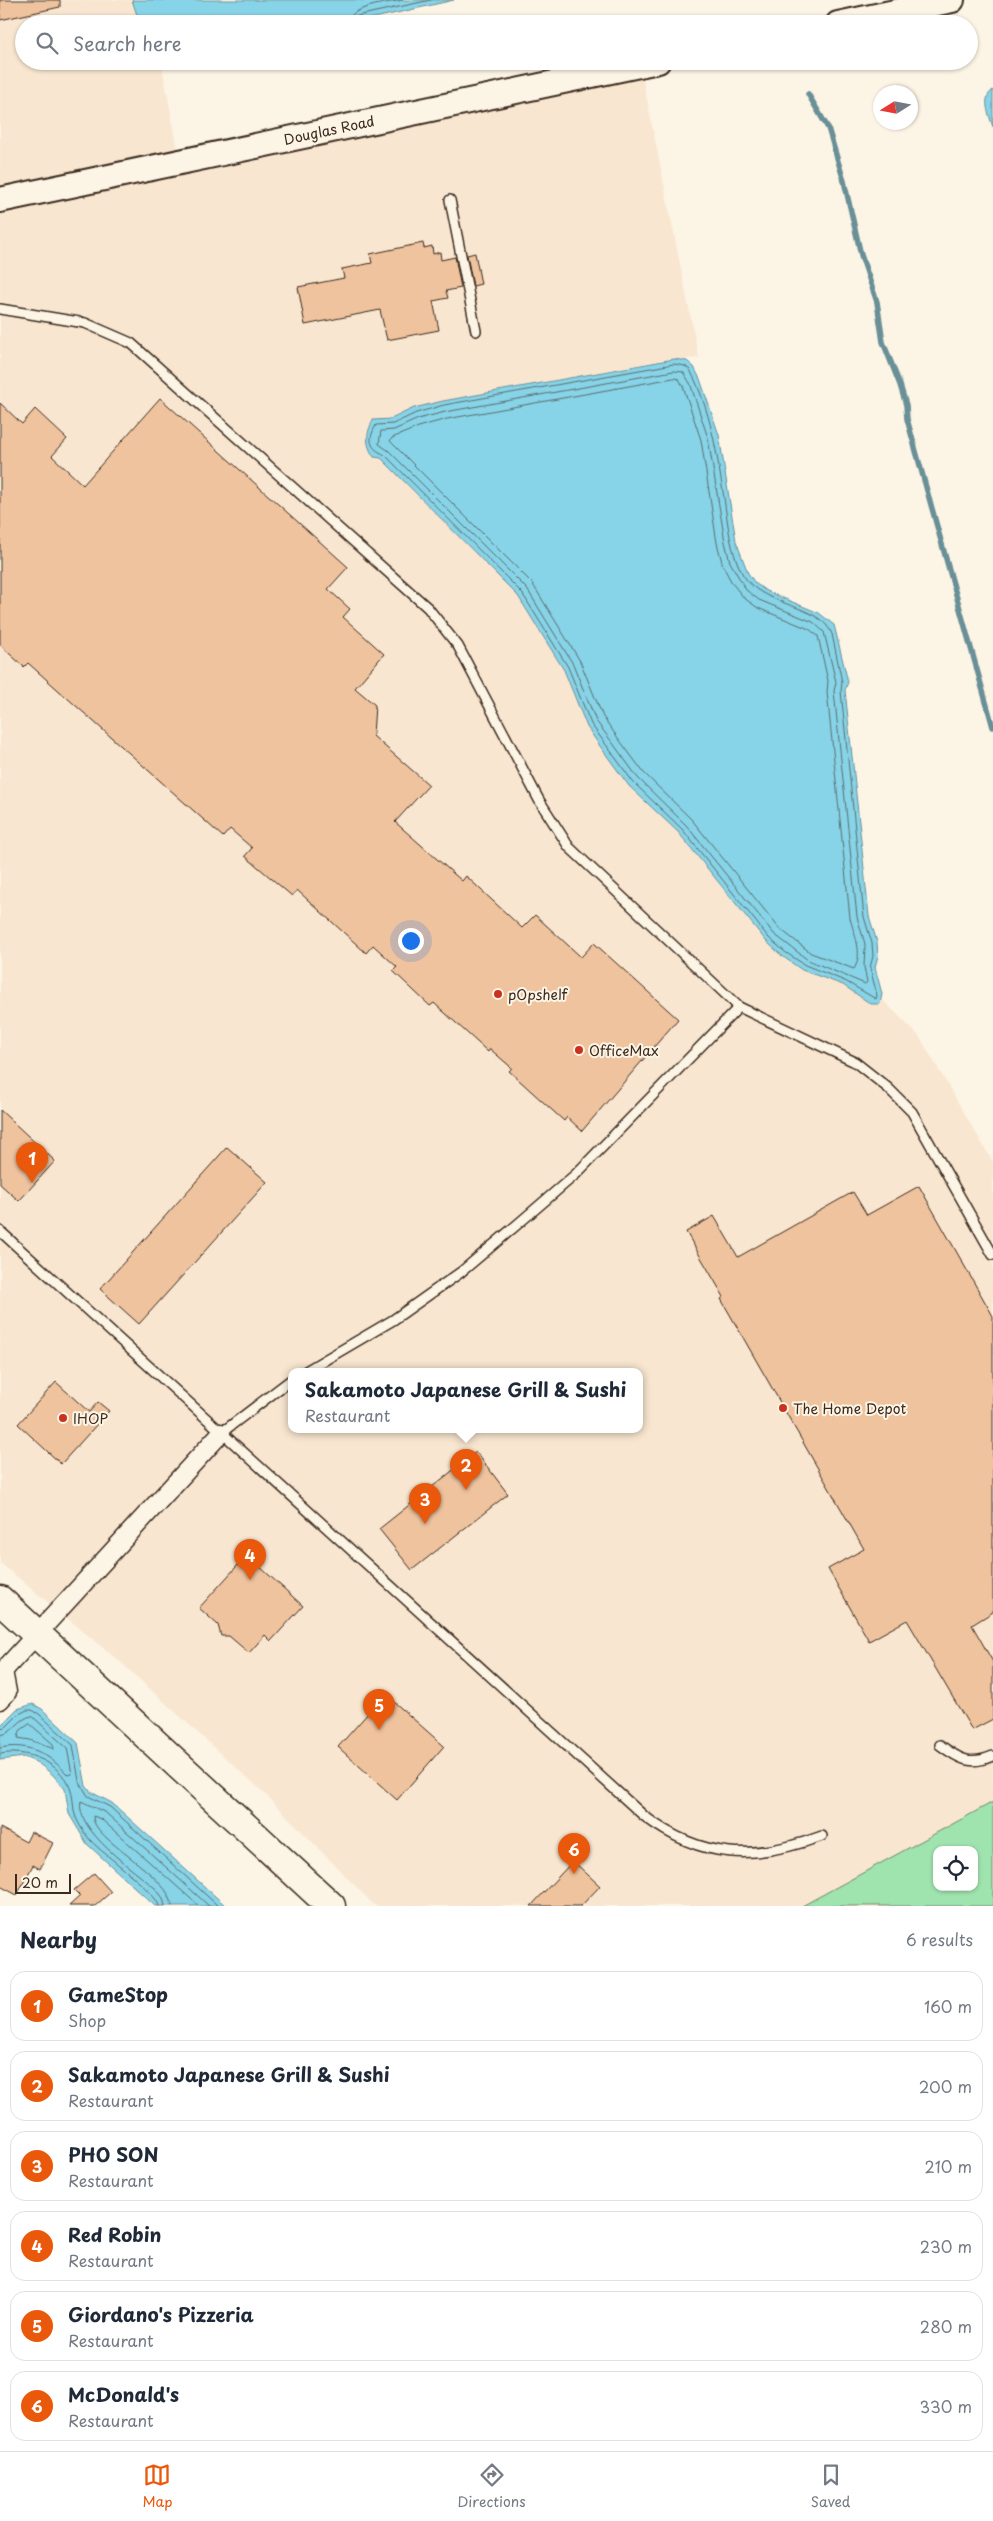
<!DOCTYPE html>
<html lang="en">
<head>
<meta charset="utf-8">
<style>
	body { margin:0; font-family:"Playpen Sans",sans-serif; background:#f6f6f7; color:#1f2937 }
	.controls { position:absolute; right:15px; bottom:15px; display:grid; overflow:hidden; border-radius:10px; box-shadow:0 1px 4px #0004 }
	.controls button { width:45px; height:45px; display:grid; place-items:center; padding:0; border:0; border-bottom:1px solid #e0e1e3; background:#fff; color:#1f2937; font:25px sans-serif }
	.compass { position:absolute; left:873px; top:85px; width:45px; height:45px; border-radius:50%; background:#fff; box-shadow:0 1px 4px #0004; rotate:259deg }
	.scale { position:absolute; left:15px; bottom:12px; width:56px; box-sizing:border-box; padding-left:5px; border:2px solid #3b2a1e; border-top:0; font-size:14px; line-height:18px; white-space:nowrap; color:#3b2a1e; -webkit-text-stroke:4px #fcf5e5; paint-order:stroke }
	.you { position:absolute; left:410px; top:940px; width:18px; height:18px; margin:-12px; border:4px solid #fff; border-radius:50%; background:#1a73e8; box-shadow:0 0 0 8px #1a73e833 }
	.badge { display:grid; place-items:center; width:32px; height:32px; border-radius:50%; background:#ea580c; color:#fff; font-size:16px; font-weight:700 }
	.pin { position:absolute; translate:-50% -41px; filter:drop-shadow(0 1px 2px #0008) }
	.pin::after { content:''; position:absolute; top:26px; width:18px; height:15px; background:inherit; clip-path:polygon(0 0,100% 0,50% 100%) }
	.popup { position:absolute; left:288px; top:1368px; width:355px; height:65px; box-sizing:border-box; display:grid; place-content:center; border-radius:10px; background:#fff; filter:drop-shadow(0 1px 4px #0005); font-size:16px; white-space:nowrap; color:#747a83 }
	.popup b { font-size:19px; color:#1f2937 }
	.popup::after { content:''; position:absolute; left:50%; top:100%; margin-left:-10px; border:10px solid transparent; border-top-color:#fff }
	.list { margin:0; padding:0; list-style:none }
	h2 { display:flex; justify-content:space-between; align-items:center; height:65px; margin:0; padding:0 20px; font-size:21px }
	h2 small { font-size:16px; font-weight:400; color:#747a83 }
	.list li { display:grid; grid-template-columns:32px 1fr auto; gap:15px; align-items:center; box-sizing:border-box; height:70px; margin:0 10px 10px; padding:0 10px; border:1px solid #e0e1e3; border-radius:15px }
	.list b { display:block; font-size:19px; white-space:nowrap }
	.list p { margin:0; font-size:16px; white-space:nowrap; color:#747a83 }
	.list em { font-size:16px; font-style:normal; color:#747a83 }
	.icon { flex:none; width:28px; height:28px; fill:none; stroke:currentColor; stroke-width:2; stroke-linecap:round; stroke-linejoin:round }
	.map { position:relative; flex:none; width:993px; height:1906px; overflow:hidden }
	.search { position:absolute; background:#fff; box-shadow:0 1px 4px #0004; left:15px; right:15px; top:15px; height:55px; display:flex; align-items:center; gap:12px; box-sizing:border-box; padding:0 18px; border-radius:28px; color:#747a83; font-size:19px }
	.sheet { height:545px; background:#fff }
	nav { display:flex; justify-content:space-around; align-items:center; box-sizing:border-box; height:70px; border-top:1px solid #e0e1e3; background:#fff; font-size:14px; color:#747a83 }
	nav a { display:grid; justify-items:center; gap:2px }
	nav .on { color:#ea580c }
	.map>svg:first-child { display:block }
	.built { fill:#f8e6d0; fill-rule:evenodd }
	.green { fill:#9fe3ae; stroke:#6d8666; fill-rule:evenodd }
	.water { fill:#87d3e7; stroke:#698f97 }
	.lines { fill:none; stroke-linecap:round; stroke-linejoin:round }
	.shore { stroke:#596e6e; stroke-width:1 }
	.stream { stroke:#698f97; stroke-width:5.5 }
	.building { fill:#efc39e; stroke:#3b2a1e }
	.lane-casing { stroke:#3b2a1e; stroke-width:12 }
	.street-casing { stroke:#3b2a1e; stroke-width:21 }
	.secondary-casing { stroke:#3b2a1e; stroke-width:28 }
	.primary-casing { stroke:#3b2a1e; stroke-width:31 }
	.lane { stroke:#fcf5e5; stroke-width:9 }
	.street { stroke:#fcf5e5; stroke-width:18 }
	.secondary { stroke:#fcf5e5; stroke-width:24 }
	.primary { stroke:#fcf5e5; stroke-width:28 }
	.poi-dot { fill:#c8321e; stroke:#fcf5e5; stroke-width:2 }
	.labels { text-anchor:middle; dominant-baseline:central; stroke-width:4; stroke-linejoin:round; paint-order:stroke }
	.street-label { font-size:14px; fill:#3b2a1e; stroke:#fcf5e5 }
	.poi-label { font-size:14px; fill:#3b2a1e; stroke:#fcf5e5; text-anchor:start }
</style>
</head>
<body>
<div class="map">
<svg width="993" height="1906" viewBox="0 0 993 1906">
	<rect width="100%" height="100%" fill="#fcf5e5"/>
	<filter id="ink" filterUnits="userSpaceOnUse"><feTurbulence type="fractalNoise" baseFrequency=".02" numOctaves="2"/><feDisplacementMap in="SourceGraphic" scale="10" xChannelSelector="R" yChannelSelector="G"/><feConvolveMatrix kernelMatrix="1 2 1 2 8 2 1 2 1" color-interpolation-filters="sRGB"/></filter>
	<g filter="url(#ink)">
		<path class="built" d="M 0,0 L 132,0 L 140,24 L 24,24 L 24,61 L 161,61 L 183,176 L 642,75 L 699,358 L 652,362 L 443,401 L 391,419 L 373,420 L 374,457 L 381,458 L 518,596 L 564,670 L 587,727 L 602,749 L 629,786 L 678,832 L 765,941 L 782,956 L 802,970 L 843,985 L 871,1004 L 880,1004 L 882,999 L 919,1036 L 993,1162 L 993,1802 L 802,1906 L 375,1906 L 263,1792 L 118,1660 L 0,1563 ZM 292,1371 L 640,1371 L 640,1429 L 292,1429 Z"/>
		<path class="green" d="M 993,1802 L 993,1906 L 802,1906 ZM 937,1850 L 974,1850 L 974,1887 L 937,1887 Z"/>
		<g class="water">
			<path d="M 132,0 L 454,0 L 348,24 L 140,24 Z"/>
			<path d="M 993,90 L 993,127 C 989,115 981,98 993,90 Z"/>
			<path d="M 674,359 L 687,361 L 694,367 L 700,379 L 719,435 L 736,541 L 748,573 L 755,583 L 766,591 L 819,613 L 834,625 L 848,682 L 845,690 L 869,916 L 877,942 L 878,956 L 875,967 L 882,994 L 880,1004 L 871,1004 L 843,985 L 802,970 L 782,956 L 766,941 L 678,832 L 629,786 L 602,749 L 587,727 L 564,670 L 518,596 L 381,458 L 374,457 C 365,444 366,434 373,420 L 391,419 L 414,408 L 443,401 Z"/>
			<path d="M 33,1704 L 42,1709 L 78,1743 L 86,1786 L 91,1792 L 112,1803 L 226,1906 L 155,1906 L 87,1844 L 69,1814 L 65,1789 L 53,1775 L 38,1763 L 24,1757 L 0,1760 L 0,1726 L 17,1709 Z"/>
		</g>
		<g class="lines">
			<g class="shore">
				<path d="M 347,24 C 348,6 388,3 403,0"/>
				<path d="M 353,24 L 357,16 L 431,0"/>
				<path d="M 674,364 L 685,366 L 690,370 C 711,410 717,455 724,498 C 728,524 730,552 743,575 C 764,608 819,603 832,634 L 842,682 L 841,691 L 864,917 L 872,943 L 873,956 L 870,968 L 877,995 L 876,999 L 845,981 L 805,965 L 785,952 L 769,938 L 682,829 L 633,782 L 607,746 L 591,724 L 568,667 L 522,593 L 385,455 C 370,448 367,441 376,425 L 393,424 L 416,413 L 444,405 Z"/>
				<path d="M 674,371 L 683,372 L 690,383 L 708,438 L 725,542 L 730,562 L 746,590 L 759,600 L 813,622 L 824,632 L 836,682 L 834,691 L 857,917 L 865,944 L 864,967 L 867,982 L 865,984 L 808,960 L 774,934 L 686,825 L 638,778 L 612,742 L 596,721 L 573,664 L 527,589 L 389,451 L 379,444 L 381,431 L 394,430 L 418,419 L 445,412 Z"/>
				<path d="M 674,378 L 679,379 L 683,386 L 701,440 L 717,543 L 723,566 L 732,583 L 744,598 L 758,608 L 809,629 L 818,636 L 828,681 L 827,692 L 850,918 C 854,935 864,953 854,969 L 811,953 L 779,928 L 692,820 L 644,773 L 618,738 L 603,717 L 580,661 L 532,583 L 390,441 L 392,438 L 421,426 L 447,419 Z"/>
				<path d="M 30,1724 L 53,1744 L 54,1749 L 30,1740 L 18,1738 L 20,1731 Z"/>
				<path d="M 0,1729 L 5,1728 L 19,1714 L 27,1710 L 32,1710 L 39,1714 L 73,1745 L 79,1781 L 88,1796 L 110,1807 L 218,1906"/>
				<path d="M 0,1735 C 14,1734 18,1718 32,1716 L 67,1748 L 72,1774 L 68,1775 C 49,1754 29,1742 0,1748"/>
				<path d="M 0,1754 C 26,1749 59,1761 70,1788 C 73,1795 73,1803 74,1811 C 76,1821 84,1833 91,1841 C 103,1854 157,1892 159,1906"/>
				<path d="M 165,1906 L 163,1898 L 155,1888 C 135,1871 74,1830 81,1801 L 106,1813 L 209,1906"/>
				<path d="M 172,1906 C 171,1875 91,1840 93,1816 L 101,1819 L 199,1906"/>
			</g>
			<path class="stream" d="M 808,94 L 828,128 L 844,181 L 861,255 L 877,302 L 883,342 L 900,385 L 906,405 L 907,419 L 993,727"/>
		</g>
		<g class="building">
			<path d="M 0,0 L 60,0 L 60,7 L 0,20 Z"/>
			<path d="M 423,243 L 424,248 L 432,246 L 433,254 L 440,252 L 441,260 L 455,257 L 461,288 L 446,291 L 448,298 L 433,301 L 439,330 L 387,340 L 380,310 L 305,325 L 298,287 L 344,278 L 342,269 L 372,263 L 370,254 Z"/>
			<path d="M 475,253 L 481,284 L 473,286 L 467,255 Z"/>
			<path d="M 160,398 L 348,567 L 328,589 L 350,609 L 343,617 L 384,654 L 355,688 L 375,705 L 373,736 L 429,785 L 395,822 L 462,881 L 466,876 L 522,928 L 535,915 L 581,957 L 594,943 L 678,1019 L 582,1131 L 567,1117 L 564,1121 L 509,1071 L 512,1068 L 490,1049 L 488,1052 L 434,1003 L 430,1006 L 393,971 L 397,967 L 373,945 L 366,953 L 297,890 L 292,896 L 245,856 L 252,848 L 230,829 L 223,837 L 28,663 L 24,667 L 0,645 L 0,403 L 22,424 L 35,409 L 67,439 L 52,456 L 83,485 Z"/>
			<path d="M 0,1110 L 55,1161 L 19,1201 L 0,1184 Z"/>
			<path d="M 227,1147 L 267,1182 L 139,1324 L 100,1289 Z"/>
			<path d="M 919,1186 L 993,1316 L 993,1612 L 972,1625 L 993,1662 L 993,1719 L 972,1730 L 907,1620 L 869,1641 L 828,1569 L 864,1549 L 721,1299 L 724,1297 L 686,1232 L 714,1216 L 738,1257 L 853,1192 L 867,1215 Z"/>
			<path d="M 56,1382 L 89,1412 L 98,1402 L 109,1411 L 61,1464 L 18,1424 Z"/>
			<path d="M 476,1452 L 508,1494 L 412,1570 L 379,1529 Z"/>
			<path d="M 247,1555 L 303,1606 L 271,1641 L 265,1635 L 249,1653 L 229,1636 L 221,1636 L 218,1625 L 199,1608 Z"/>
			<path d="M 385,1694 L 444,1746 L 397,1800 L 338,1747 Z"/>
			<path d="M 0,1828 L 26,1842 L 31,1832 L 53,1843 L 40,1869 L 33,1865 L 17,1895 L 0,1886 Z"/>
			<path d="M 573,1861 L 600,1886 L 581,1906 L 531,1906 Z"/>
			<path d="M 94,1873 L 111,1892 L 95,1906 L 69,1906 L 80,1896 L 74,1890 Z"/>
		</g>
		<g class="lines">
			<g class="lane-casing">
				<g id="lane">
					<path d="M 450,200 L 476,331"/>
					<path d="M 0,309 L 85,323 L 131,343 L 428,608 L 458,646 L 539,800 L 569,847 L 739,1007 L 855,1062 L 888,1088 L 912,1112 L 993,1255"/>
					<path d="M 0,1231 L 644,1816 C 702,1860 755,1861 822,1836"/>
					<path d="M 306,1371 L 393,1320 L 461,1272 L 519,1223 L 576,1174 L 739,1007"/>
					<path d="M 221,1433 L 292,1379"/>
					<path d="M 940,1745 C 959,1759 970,1766 993,1756"/>
				</g>
			</g>
			<g class="street-casing">
				<g id="street">
					<path d="M 0,1672 L 3,1671 L 221,1433"/>
					<path d="M 0,1700 L 7,1692 L 3,1671"/>
				</g>
			</g>
			<g class="secondary-casing">
				<g id="secondary">
					<path d="M 838,24 L 952,0"/>
					<path d="M 0,200 L 658,61"/>
				</g>
			</g>
			<g class="primary-casing">
				<path id="primary" d="M 0,1600 L 331,1906"/>
			</g>
			<use href="#lane" class="lane"/>
			<use href="#street" class="street"/>
			<use href="#secondary" class="secondary"/>
			<use href="#primary" class="primary"/>
		</g>
	</g>
	<g class="poi-dot">
		<circle cx="498" cy="994" r="5"/>
		<circle cx="579" cy="1050" r="5"/>
		<circle cx="783" cy="1408" r="5"/>
		<circle cx="63" cy="1418" r="5"/>
	</g>
	<g class="labels">
		<g class="street-label">
			<text transform="translate(329 130) rotate(-12)">Douglas Road</text>
		</g>
		<g class="poi-label">
			<text x="508" y="994">pOpshelf</text>
			<text x="589" y="1050">OfficeMax</text>
			<text x="793" y="1408">The Home Depot</text>
			<text x="73" y="1418">IHOP</text>
		</g>
	</g>
</svg>
<div class="controls">
<button><svg class="icon" aria-label="locate" viewBox="0 0 24 24"><circle cx="12" cy="12" r="6"/><path d="M12 2v4M12 18v4M2 12h4M18 12h4"/></svg></button>
</div>
<svg class="compass" viewBox="-18 -18 36 36"><path d="M0-13l5 13h-10z" fill="#e53935"/><path d="M0 13l5-13h-10z" fill="#747a83"/></svg>
<div class="scale">20 m</div>
<div class="you"></div>
<div class="pin badge" style="left:32px;top:1183px">1</div>
<div class="pin badge" style="left:466px;top:1490px">2</div>
<div class="popup"><b>Sakamoto Japanese Grill &amp; Sushi</b>Restaurant</div>
<div class="pin badge" style="left:425px;top:1524px">3</div>
<div class="pin badge" style="left:250px;top:1580px">4</div>
<div class="pin badge" style="left:379px;top:1730px">5</div>
<div class="pin badge" style="left:574px;top:1874px">6</div>
<div class="search"><svg class="icon" aria-label="search" viewBox="0 0 24 24"><circle cx="10" cy="10" r="6"/><path d="M15 15l6 6"/></svg>Search here</div>
</div>
<section class="sheet">
<h2>Nearby<small>6 results</small></h2>
<ul class="list">
<li><span class="badge">1</span><div><b>GameStop</b><p>Shop</p></div><em>160 m</em></li>
<li><span class="badge">2</span><div><b>Sakamoto Japanese Grill &amp; Sushi</b><p>Restaurant</p></div><em>200 m</em></li>
<li><span class="badge">3</span><div><b>PHO SON</b><p>Restaurant</p></div><em>210 m</em></li>
<li><span class="badge">4</span><div><b>Red Robin</b><p>Restaurant</p></div><em>230 m</em></li>
<li><span class="badge">5</span><div><b>Giordano's Pizzeria</b><p>Restaurant</p></div><em>280 m</em></li>
<li><span class="badge">6</span><div><b>McDonald's</b><p>Restaurant</p></div><em>330 m</em></li>
</ul>
</section>
<nav>
<a class="on"><svg class="icon" aria-label="map" viewBox="0 0 24 24"><path d="M3 6l6-2 6 2 6-2v14l-6 2-6-2-6 2zM9 4v14M15 6v14"/></svg>Map</a>
<a><svg class="icon" aria-label="directions" viewBox="0 0 24 24"><path d="M12 3l9 9-9 9-9-9zM9 14v-3h6M13 9l2 2-2 2"/></svg>Directions</a>
<a><svg class="icon" aria-label="saved" viewBox="0 0 24 24"><path d="M7 4h10v16l-5-4-5 4z"/></svg>Saved</a>
</nav>
</body>
</html>
